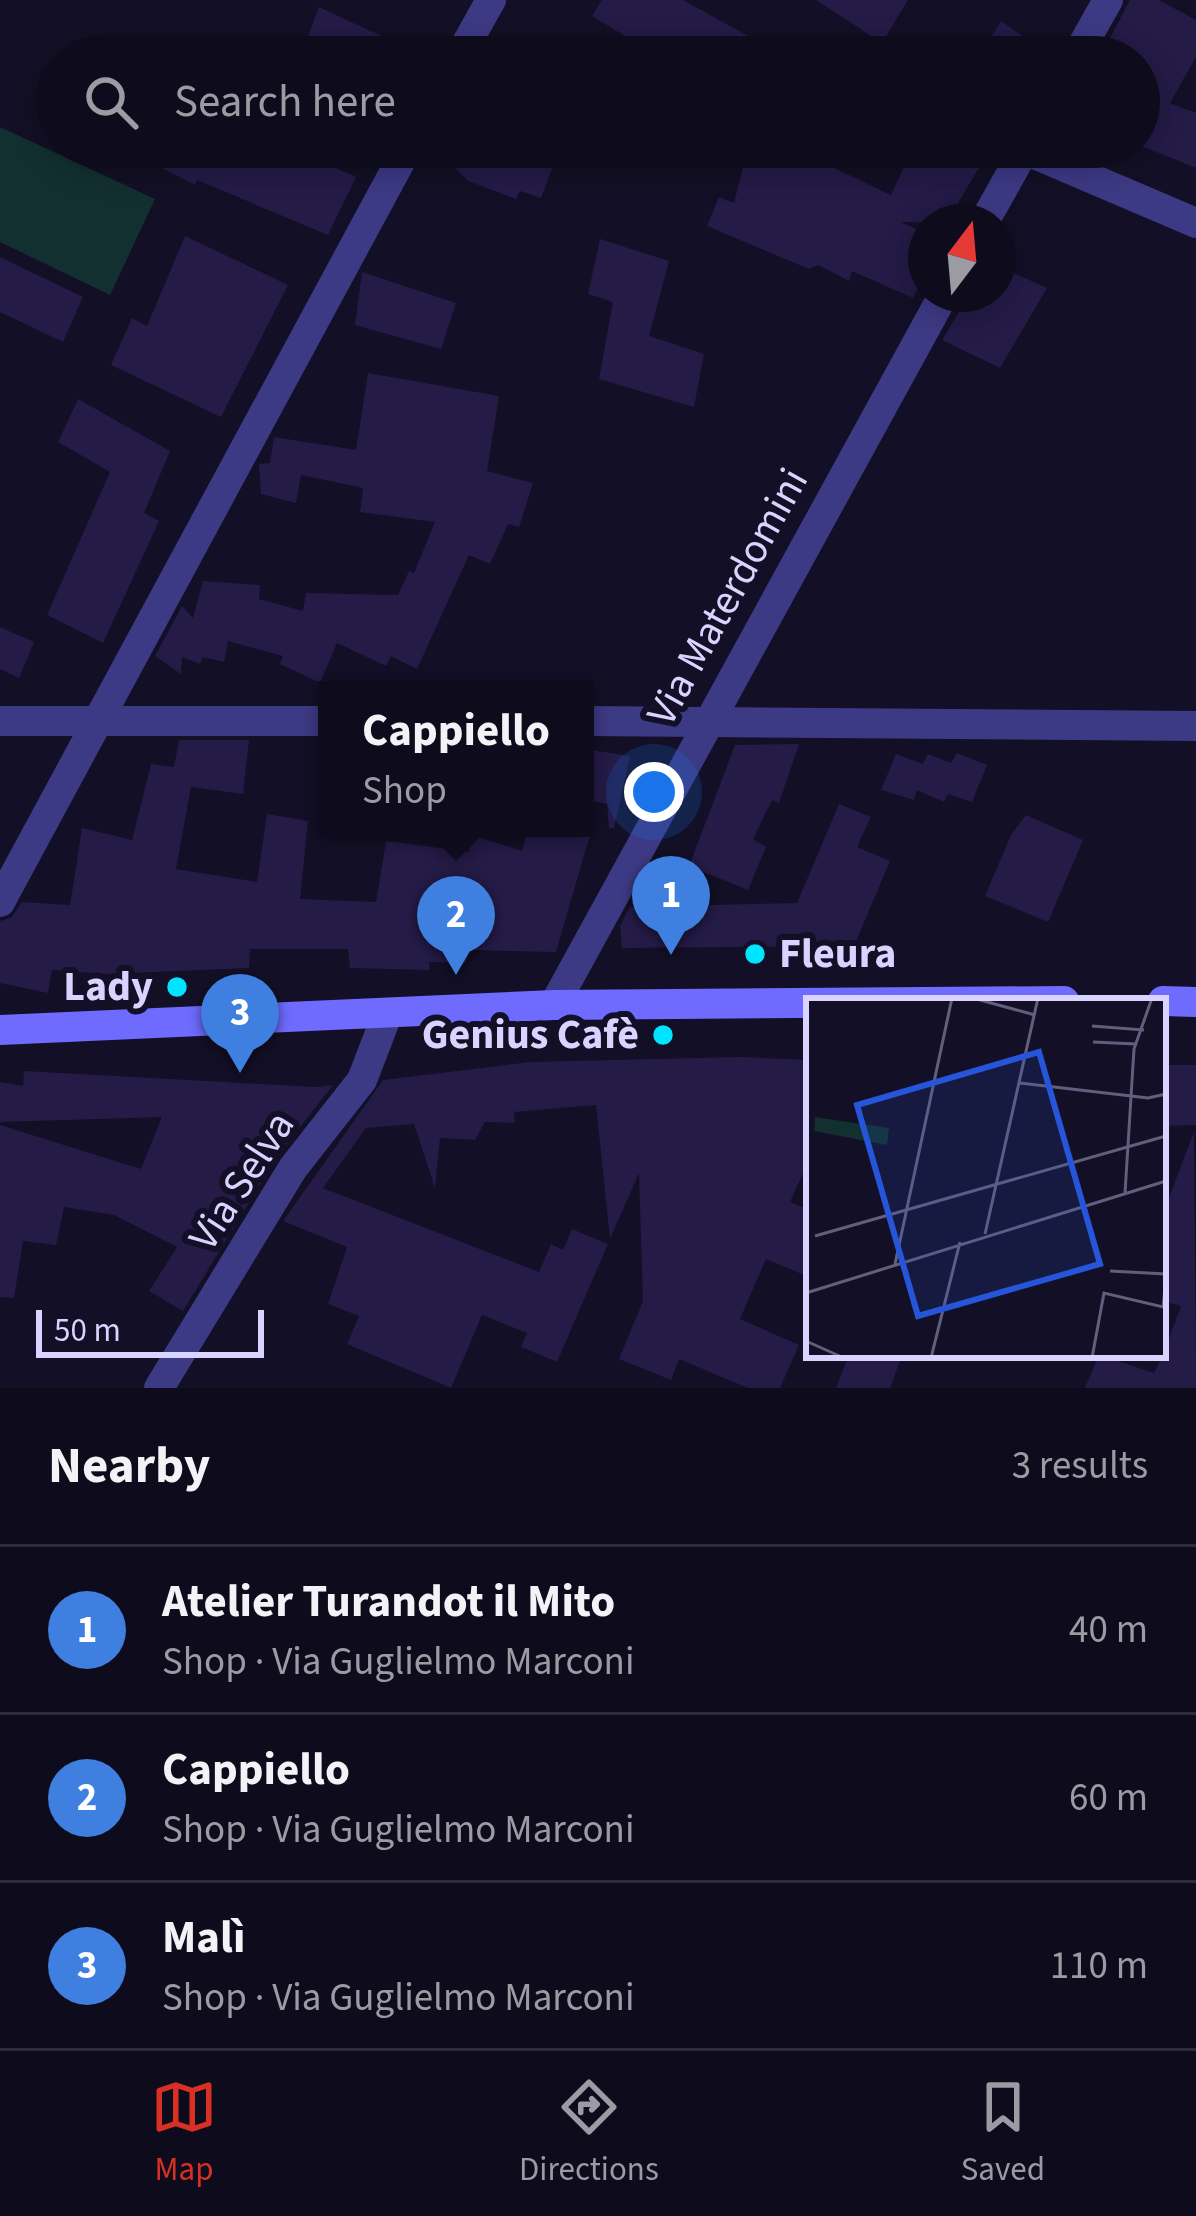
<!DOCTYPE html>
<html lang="en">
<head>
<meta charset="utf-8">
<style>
	body { margin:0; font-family:"Source Sans 3",sans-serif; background:#1c1929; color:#f1f3f6 }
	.compass { position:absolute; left:908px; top:204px; width:108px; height:108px; border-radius:50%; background:#0e0b1c; box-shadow:0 6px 30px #0003; rotate:16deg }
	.scale { position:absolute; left:36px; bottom:30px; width:228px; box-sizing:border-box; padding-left:12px; border:6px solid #d9d4ff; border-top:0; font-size:33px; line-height:42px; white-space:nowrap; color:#d9d4ff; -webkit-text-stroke:9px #130f26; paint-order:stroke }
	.you { position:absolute; left:654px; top:792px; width:42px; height:42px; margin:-30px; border:9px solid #fff; border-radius:50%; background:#1a73e8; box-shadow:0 0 0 18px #1a73e833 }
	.badge { display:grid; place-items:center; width:78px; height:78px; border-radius:50%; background:#d93025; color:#fff; font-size:39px; font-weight:700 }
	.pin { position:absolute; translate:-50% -99px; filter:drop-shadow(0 3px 6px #0008) }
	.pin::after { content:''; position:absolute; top:63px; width:42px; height:36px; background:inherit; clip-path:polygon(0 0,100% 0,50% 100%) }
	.popup { position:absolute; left:318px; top:681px; width:276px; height:156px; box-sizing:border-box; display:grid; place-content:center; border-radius:0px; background:#0e0b1c; filter:drop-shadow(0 3px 9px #0005); font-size:39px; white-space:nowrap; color:#9b9ba3 }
	.popup b { font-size:45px; color:#f1f3f6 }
	.popup::after { content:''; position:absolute; left:50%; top:100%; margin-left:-24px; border:24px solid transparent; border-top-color:#0e0b1c }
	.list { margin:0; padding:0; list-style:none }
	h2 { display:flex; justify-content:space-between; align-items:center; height:156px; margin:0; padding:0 48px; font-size:51px }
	h2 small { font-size:39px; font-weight:400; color:#9b9ba3 }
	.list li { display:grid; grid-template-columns:78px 1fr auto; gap:36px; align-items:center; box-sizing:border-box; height:168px; padding:0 48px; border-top:3px solid #2e2b3b }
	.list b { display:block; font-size:45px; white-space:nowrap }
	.list p { margin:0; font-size:39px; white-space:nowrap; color:#9b9ba3 }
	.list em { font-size:39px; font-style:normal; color:#9b9ba3 }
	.icon { flex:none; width:66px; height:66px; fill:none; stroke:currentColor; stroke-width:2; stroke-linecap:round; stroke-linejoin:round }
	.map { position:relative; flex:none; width:1196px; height:1388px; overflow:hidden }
	.search { position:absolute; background:#0e0b1c; box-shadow:0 6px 30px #0003; left:36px; right:36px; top:36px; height:132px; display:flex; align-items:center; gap:30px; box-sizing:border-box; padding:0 42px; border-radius:66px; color:#9b9ba3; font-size:45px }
	.sheet { height:660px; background:#0e0b1c }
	nav { display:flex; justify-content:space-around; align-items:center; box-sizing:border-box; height:168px; border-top:3px solid #2e2b3b; background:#0e0b1c; font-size:33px; color:#9b9ba3 }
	nav a { display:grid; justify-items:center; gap:6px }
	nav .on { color:#d93025 }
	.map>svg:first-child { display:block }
	.green { fill:#12302f }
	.building { fill:#241b47 }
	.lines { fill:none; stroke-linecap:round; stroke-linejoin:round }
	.street { stroke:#3d3a85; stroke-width:30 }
	.secondary { stroke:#6f6bff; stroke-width:30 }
	.poi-dot { fill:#00e5ff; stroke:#130f26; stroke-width:4.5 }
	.labels { text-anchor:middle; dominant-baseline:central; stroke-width:12; stroke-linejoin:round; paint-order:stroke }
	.street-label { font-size:42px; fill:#d9d4ff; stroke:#130f26 }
	.poi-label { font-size:42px; font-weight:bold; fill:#d9d4ff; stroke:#130f26; text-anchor:end }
	.inset-road { fill:none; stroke:#625e7d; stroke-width:3 }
	.view { fill:#2655da; fill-opacity:0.15; stroke:#2655da; stroke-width:6 }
	.inset-edge { fill:none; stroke:#d9d4ff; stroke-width:6 }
</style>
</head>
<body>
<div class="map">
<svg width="1196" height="1388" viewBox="0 0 1196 1388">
	<rect width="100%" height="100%" fill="#130f26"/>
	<path class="green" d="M 0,127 L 155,199 L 110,295 L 0,242 Z"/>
	<g class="building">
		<path d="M 602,0 L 683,0 L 786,57 L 660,57 L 592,16 Z"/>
		<path d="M 816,0 L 908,0 L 882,43 Z"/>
		<path d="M 1130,0 L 1159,0 L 1196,20 L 1196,57 L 1170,103 L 1196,113 L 1196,168 L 1139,145 L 1139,57 L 1100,57 Z"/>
		<path d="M 319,7 L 427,57 L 300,57 Z"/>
		<path d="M 1001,21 L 1052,57 L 979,57 Z"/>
		<path d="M 121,147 L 289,147 L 356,177 L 328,235 L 197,180 L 195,185 Z"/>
		<path d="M 435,147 L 560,147 L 541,198 L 520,191 L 516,199 L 468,181 Z"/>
		<path d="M 748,147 L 790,147 L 891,195 L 913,147 L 991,147 L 947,222 L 900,222 L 926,233 L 926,269 L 913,298 L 852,271 L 849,281 L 818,265 L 809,269 L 707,226 L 719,197 L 734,203 Z"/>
		<path d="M 185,236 L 288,285 L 221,417 L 111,365 L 132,318 L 147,326 Z"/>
		<path d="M 600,239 L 669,261 L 649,336 L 704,354 L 694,407 L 599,379 L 613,302 L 588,294 Z"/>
		<path d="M 0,257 L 83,297 L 63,342 L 0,312 Z"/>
		<path d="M 998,266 L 1047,288 L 1000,368 L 942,340 L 970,294 L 998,294 Z"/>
		<path d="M 362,272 L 456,303 L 441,349 L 355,325 Z"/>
		<path d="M 368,373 L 499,396 L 487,471 L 533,483 L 519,527 L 508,524 L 490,564 L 469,555 L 417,669 L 391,656 L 386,666 L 337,643 L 320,683 L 280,664 L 283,656 L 228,641 L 224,662 L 203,657 L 200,664 L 182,657 L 181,674 L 155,656 L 182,606 L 193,618 L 203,581 L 260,585 L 259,599 L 303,611 L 306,593 L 398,595 L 409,571 L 414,573 L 435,522 L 360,512 L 363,488 L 301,475 L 296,503 L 261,494 L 259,464 L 270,463 L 274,437 L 356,450 Z"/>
		<path d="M 78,399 L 170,451 L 144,513 L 159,521 L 103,643 L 47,615 L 110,472 L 58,442 Z"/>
		<path d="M 0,627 L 34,642 L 19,678 L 0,669 Z"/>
		<path d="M 179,740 L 249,740 L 243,794 L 191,787 L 176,869 L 257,882 L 267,814 L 308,821 L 300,899 L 376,902 L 386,841 L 469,852 L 472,835 L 522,851 L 529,828 L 592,828 L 556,952 L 468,950 L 466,963 L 429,962 L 429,970 L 350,968 L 348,949 L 250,949 L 249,968 L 107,974 L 52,970 L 48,993 L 0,983 L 0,921 L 11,918 L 22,902 L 70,905 L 82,828 L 132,840 L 151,764 L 174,767 Z"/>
		<path d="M 799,744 L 779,803 L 772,800 L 753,839 L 766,847 L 748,890 L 689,866 L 735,745 Z"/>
		<path d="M 585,749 L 630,756 L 614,828 L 609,828 L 607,804 L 585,799 Z"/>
		<path d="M 957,753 L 987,765 L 972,802 L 948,794 L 944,802 L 917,790 L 914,800 L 881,790 L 896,754 L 923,764 L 928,754 L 951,763 Z"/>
		<path d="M 839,804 L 871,817 L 857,847 L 890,861 L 854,946 L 622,948 L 620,926 L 630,907 L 797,903 Z"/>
		<path d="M 1026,815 L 1083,840 L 1048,922 L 985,896 L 1011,835 Z"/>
		<path d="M 739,1057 L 809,1060 L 809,1160 L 790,1202 L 809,1210 L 809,1277 L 766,1259 L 740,1319 L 799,1345 L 780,1388 L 748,1388 L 679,1359 L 671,1380 L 619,1359 L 643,1301 L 639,1173 L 610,1239 L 596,1105 L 514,1112 L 515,1123 L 485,1122 L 475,1140 L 440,1138 L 435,1188 L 414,1124 L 366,1128 L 323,1188 L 539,1272 L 551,1244 L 563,1250 L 572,1229 L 608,1244 L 557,1362 L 521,1347 L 527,1333 L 482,1315 L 451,1388 L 347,1344 L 359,1316 L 328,1304 L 347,1247 L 283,1221 L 383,1080 L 530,1062 Z"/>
		<path d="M 1163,1065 L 1196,1065 L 1196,1125 L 1163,1126 Z"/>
		<path d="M 24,1071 L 316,1087 L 333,1085 L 276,1158 L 183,1311 L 149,1291 L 177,1247 L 114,1215 L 64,1207 L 56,1245 L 23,1241 L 14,1298 L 0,1297 L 0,1125 L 141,1169 L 162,1117 L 0,1122 L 0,1082 L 23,1086 Z"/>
		<path d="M 1194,1132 L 1196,1388 L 1085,1388 L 1099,1355 L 1154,1373 L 1163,1355 L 1181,1306 L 1163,1301 L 1163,1213 Z"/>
		<path d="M 849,1355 L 902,1355 L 890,1388 L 836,1388 Z"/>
	</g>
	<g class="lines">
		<g class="street">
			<path d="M 459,57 L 491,0"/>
			<path d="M 1076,57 L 1108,0"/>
			<path d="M 1025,150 L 1196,223"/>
			<path d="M 984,222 L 1026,147"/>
			<path d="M 0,721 L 327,721"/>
			<path d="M 585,721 L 1196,726"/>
			<path d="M 0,902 L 408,147"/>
			<path d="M 554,1005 L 944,294"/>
			<path d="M 159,1388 L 293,1168 L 362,1080 L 387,1015"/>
		</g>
		<g class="secondary">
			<path d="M 1163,1001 L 1196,1002"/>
			<path d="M 0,1030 L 554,1005 L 1064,1001"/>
		</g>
	</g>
	<g class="poi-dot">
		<circle cx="755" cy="954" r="12"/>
		<circle cx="177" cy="987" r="12"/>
		<circle cx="663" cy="1035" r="12"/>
	</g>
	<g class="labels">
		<g class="street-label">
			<text transform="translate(728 597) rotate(-61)">Via Materdomini</text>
			<text transform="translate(242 1181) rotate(-57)">Via Selva</text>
		</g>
		<g class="poi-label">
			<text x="779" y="954" text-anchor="start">Fleura</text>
			<text x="153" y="987">Lady</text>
			<text x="639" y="1035">Genius Cafè</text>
		</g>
	</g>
	<g transform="translate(806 998)">
		<rect width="360" height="360" fill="#130f26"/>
		<path d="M 9,119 L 83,130 L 81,147 L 8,133 Z" fill="#12302f"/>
		<path class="inset-road" d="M 167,0 L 229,17M 286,28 L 338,32M 287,44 L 330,46M 214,85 L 342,100 L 360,96M 319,195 L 328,51 L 346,0M 179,236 L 232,0M 9,238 L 360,138M 89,266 L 146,0M 304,273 L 360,276M 0,295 L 360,183M 0,343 L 38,360M 125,360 L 154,244M 286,360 L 298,295 L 357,309 L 360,281"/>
		<path class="view" d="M 233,54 L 294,266 L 112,318 L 51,107 Z"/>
		<rect width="360" height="360" class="inset-edge"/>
	</g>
</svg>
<svg class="compass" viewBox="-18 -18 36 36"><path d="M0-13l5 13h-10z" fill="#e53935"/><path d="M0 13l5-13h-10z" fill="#9b9ba3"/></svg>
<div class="scale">50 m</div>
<div class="you"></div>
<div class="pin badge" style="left:671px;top:955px;background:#3f7fe0">1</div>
<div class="pin badge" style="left:456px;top:975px;background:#3f7fe0">2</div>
<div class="popup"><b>Cappiello</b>Shop</div>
<div class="pin badge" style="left:240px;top:1073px;background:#3f7fe0">3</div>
<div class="search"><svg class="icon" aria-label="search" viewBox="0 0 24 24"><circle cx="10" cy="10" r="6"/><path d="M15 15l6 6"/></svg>Search here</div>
</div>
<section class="sheet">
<h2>Nearby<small>3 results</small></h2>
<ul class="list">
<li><span class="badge" style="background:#3f7fe0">1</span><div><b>Atelier Turandot il Mito</b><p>Shop · Via Guglielmo Marconi</p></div><em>40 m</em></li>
<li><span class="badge" style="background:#3f7fe0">2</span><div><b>Cappiello</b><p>Shop · Via Guglielmo Marconi</p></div><em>60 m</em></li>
<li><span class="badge" style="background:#3f7fe0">3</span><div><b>Malì</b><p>Shop · Via Guglielmo Marconi</p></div><em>110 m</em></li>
</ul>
</section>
<nav>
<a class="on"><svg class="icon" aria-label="map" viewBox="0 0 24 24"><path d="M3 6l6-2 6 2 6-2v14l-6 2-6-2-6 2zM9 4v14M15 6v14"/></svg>Map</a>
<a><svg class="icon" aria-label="directions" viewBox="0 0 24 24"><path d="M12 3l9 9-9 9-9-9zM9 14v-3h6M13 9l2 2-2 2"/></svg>Directions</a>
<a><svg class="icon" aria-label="saved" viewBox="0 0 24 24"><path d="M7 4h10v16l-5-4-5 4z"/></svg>Saved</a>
</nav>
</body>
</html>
